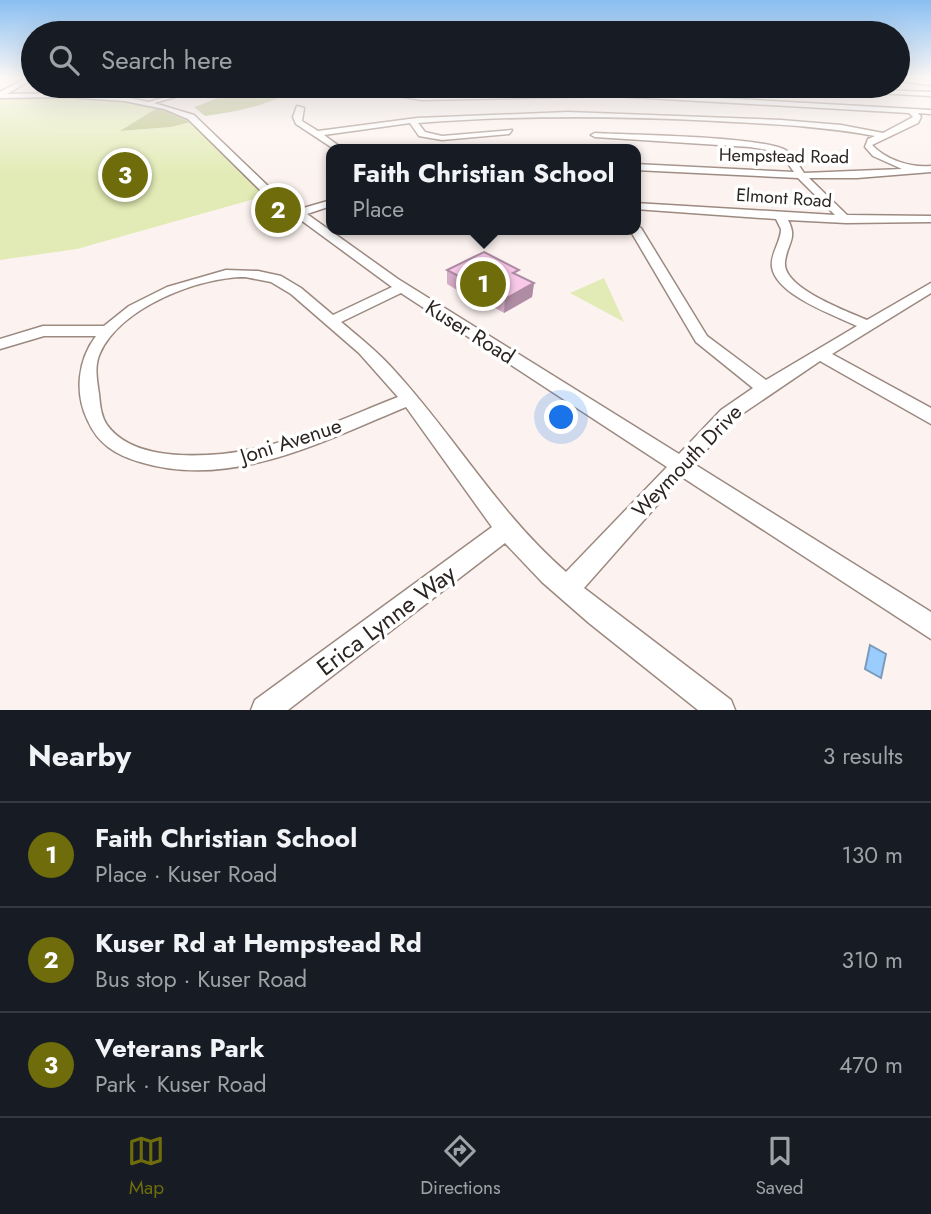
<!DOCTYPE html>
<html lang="en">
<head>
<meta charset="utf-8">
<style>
	body { margin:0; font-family:Jost,sans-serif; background:#242831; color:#f1f3f6 }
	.you { position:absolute; left:562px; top:418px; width:24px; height:24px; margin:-18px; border:5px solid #fff; border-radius:50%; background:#1a73e8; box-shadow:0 0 0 10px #1a73e833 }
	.badge { display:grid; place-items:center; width:46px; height:46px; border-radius:50%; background:#6e6c0b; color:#fff; font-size:23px; font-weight:700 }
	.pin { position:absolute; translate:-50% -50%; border:4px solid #fff; box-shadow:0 2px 7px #0006 }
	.popup { position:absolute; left:326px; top:144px; width:315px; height:91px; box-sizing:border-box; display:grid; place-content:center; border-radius:14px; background:#171b24; filter:drop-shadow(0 2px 5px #0005); font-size:23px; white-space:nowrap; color:#9ea1a6 }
	.popup b { font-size:26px; color:#f1f3f6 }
	.popup::after { content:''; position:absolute; left:50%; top:100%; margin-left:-14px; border:14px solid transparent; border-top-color:#171b24 }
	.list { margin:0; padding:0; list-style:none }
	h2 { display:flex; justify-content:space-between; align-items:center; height:91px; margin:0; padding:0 28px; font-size:30px }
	h2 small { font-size:23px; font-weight:400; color:#9ea1a6 }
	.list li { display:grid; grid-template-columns:46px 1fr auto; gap:21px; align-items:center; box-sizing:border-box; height:105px; padding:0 28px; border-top:2px solid #363941 }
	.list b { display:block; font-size:26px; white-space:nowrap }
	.list p { margin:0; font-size:23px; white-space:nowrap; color:#9ea1a6 }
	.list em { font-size:23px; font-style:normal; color:#9ea1a6 }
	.icon { flex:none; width:38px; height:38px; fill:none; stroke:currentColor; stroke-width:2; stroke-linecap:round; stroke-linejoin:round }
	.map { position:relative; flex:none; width:931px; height:710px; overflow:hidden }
	.search { position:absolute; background:#171b24; box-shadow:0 7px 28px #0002; left:21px; right:21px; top:21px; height:77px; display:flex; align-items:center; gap:18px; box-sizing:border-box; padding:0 24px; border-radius:38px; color:#9ea1a6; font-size:26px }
	.sheet { height:406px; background:#171b24 }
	nav { display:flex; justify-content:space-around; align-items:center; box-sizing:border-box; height:98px; border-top:2px solid #363941; background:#171b24; font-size:19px; color:#9ea1a6 }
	nav a { display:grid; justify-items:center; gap:4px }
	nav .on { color:#6e6c0b }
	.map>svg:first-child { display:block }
	.green { fill:#e2ebb5 }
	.forest { fill:#b8c280 }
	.water { fill:#9accfe; stroke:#799abb; stroke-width:2 }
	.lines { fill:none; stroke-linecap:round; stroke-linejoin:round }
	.minor-casing { stroke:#9c8980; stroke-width:3 }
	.minor { fill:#fff; fill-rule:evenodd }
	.wall { fill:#d6acc8 }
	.shaded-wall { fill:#ae8ca3 }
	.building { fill:#f9c8e9; stroke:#ae8ca3; stroke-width:2 }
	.labels { text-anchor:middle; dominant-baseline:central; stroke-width:7; stroke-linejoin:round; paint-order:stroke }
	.far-street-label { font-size:18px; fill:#2b2420; stroke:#fff }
	.street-label { font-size:21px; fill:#2b2420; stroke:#fff }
	.near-street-label { font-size:24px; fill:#2b2420; stroke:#fff }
</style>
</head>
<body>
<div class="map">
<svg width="931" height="710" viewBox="0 0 931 710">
	<rect width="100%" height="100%" fill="#fcf3f0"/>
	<g class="green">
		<path d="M 68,86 L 154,86 L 120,94 L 56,92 Z"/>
		<path d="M 56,97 L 117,100 L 157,108 L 121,131 L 171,127 L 190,122 L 272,194 L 77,249 L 0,260 L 0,99 Z"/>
		<path d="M 604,278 L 624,322 L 570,293 Z"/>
	</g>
	<g class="forest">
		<path d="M 286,86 L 302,86 C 271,105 240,111 205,116 L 194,107 C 208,103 231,91 241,89 C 256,87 272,92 286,86 Z"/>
		<path d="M 157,108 L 190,122 L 171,127 L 120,131 Z"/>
	</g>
	<path class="water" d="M 870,645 L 886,654 L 881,678 L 865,669 Z"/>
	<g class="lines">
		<g class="minor-casing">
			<g id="minor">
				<path d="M 26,78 L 33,79 L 7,94 L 67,93 L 124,97 L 149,102 L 204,86 L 214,86 L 154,103 L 194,115 L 268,186 L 300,209 L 331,200 L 331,206 L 307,214 L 398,279 L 679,454 L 721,410 L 753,388 L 696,342 L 630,230 L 635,230 L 635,225 L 641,228 L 707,336 L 766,380 L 857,326 C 834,315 776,295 772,267 C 770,254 781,242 781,229 L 776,219 L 635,209 L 635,203 L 835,215 L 798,178 L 635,170 L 635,164 L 794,172 C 780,151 774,151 750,147 L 595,137 L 591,135 L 595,133 C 629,135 765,136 787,151 C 794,156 799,166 804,173 L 902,169 L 873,156 L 865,147 L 868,139 L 875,136 C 823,126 769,124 716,121 C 616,116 517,115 418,123 L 425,132 L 442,136 L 512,130 L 509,134 L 442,140 L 419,136 L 410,123 L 324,135 L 343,149 L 334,149 L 296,124 L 293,117 L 297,106 L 304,108 L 302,121 L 318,131 L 417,118 L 568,112 L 781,120 L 841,125 L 883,133 L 913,117 L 909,113 L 612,96 L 422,100 L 337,86 L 422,96 L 612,92 L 931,110 L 931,114 L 918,113 L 921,117 L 918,123 L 872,145 C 886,160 911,168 931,166 L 931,172 L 857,178 L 809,178 L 847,215 L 931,216 L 931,222 L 846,223 L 788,220 C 798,239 787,243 785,262 C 782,288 847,311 867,320 L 931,283 L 931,293 L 832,354 L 931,408 L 931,424 L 820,361 L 733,420 L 694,464 L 931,612 L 931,639 L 682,477 L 584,588 L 731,700 L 735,710 L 698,710 L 589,623 L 542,582 L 505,543 L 288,710 L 251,710 L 255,700 L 492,527 L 406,407 C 323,441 232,490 140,462 C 116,455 98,444 88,421 C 74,393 78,360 96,336 L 44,336 L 0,349 L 0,339 L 43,326 L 104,326 L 129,306 L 167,287 L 226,270 L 258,271 L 281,276 L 301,288 L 333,315 L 392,287 L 260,190 L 188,119 L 164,109 L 124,101 L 67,97 L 0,98 L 0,92 ZM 245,277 L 271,282 L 291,294 L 359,353 L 398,397 C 341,419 283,448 222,454 C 186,457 131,458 107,425 C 101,416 100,405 99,394 C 97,380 94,366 100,353 C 121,307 199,277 245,277 ZM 401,293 L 667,467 L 566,572 C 498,513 454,435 393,369 C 377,351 359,337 341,322 Z"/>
				<path d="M 898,78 L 931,81 L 931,85 L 898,81 Z"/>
				<path d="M 781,86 L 931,92 L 931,96 L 784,88 Z"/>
			</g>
		</g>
		<use href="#minor" class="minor"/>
	</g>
	<path class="wall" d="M 447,270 L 534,283 L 532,297 L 504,313 L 478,298 L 474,300 L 447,284 Z"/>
	<g class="shaded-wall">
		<path d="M 534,283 L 532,297 L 504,313 L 505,299 Z"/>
		<path d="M 478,284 L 478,298 L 474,300 L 475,285 Z"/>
	</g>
	<path class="building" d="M 484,252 L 519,270 L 513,273 L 534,283 L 505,299 L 478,284 L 475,285 L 447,270 Z"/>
	<linearGradient id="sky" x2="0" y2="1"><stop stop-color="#89bef1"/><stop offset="0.44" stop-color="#fefaf8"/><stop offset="1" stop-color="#fefaf8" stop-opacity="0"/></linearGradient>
	<rect width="931" height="177" fill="url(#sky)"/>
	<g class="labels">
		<g class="far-street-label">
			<text transform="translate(784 156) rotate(1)">Hempstead Road</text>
			<text transform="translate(784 198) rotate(4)">Elmont Road</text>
		</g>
		<g class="street-label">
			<text transform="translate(470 332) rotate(32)">Kuser Road</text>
			<text transform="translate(291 441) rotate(-18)">Joni Avenue</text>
			<text transform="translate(687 461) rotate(-46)">Weymouth Drive</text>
		</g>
		<g class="near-street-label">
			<text transform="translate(386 620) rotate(-37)">Erica Lynne Way</text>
		</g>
	</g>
</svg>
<div class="you"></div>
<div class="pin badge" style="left:483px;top:284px">1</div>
<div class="popup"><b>Faith Christian School</b>Place</div>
<div class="pin badge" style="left:278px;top:210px">2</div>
<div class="pin badge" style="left:125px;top:175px">3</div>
<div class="search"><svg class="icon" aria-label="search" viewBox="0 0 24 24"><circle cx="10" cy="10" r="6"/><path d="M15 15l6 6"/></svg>Search here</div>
</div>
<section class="sheet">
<h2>Nearby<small>3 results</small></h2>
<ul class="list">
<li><span class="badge">1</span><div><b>Faith Christian School</b><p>Place · Kuser Road</p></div><em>130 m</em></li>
<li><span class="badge">2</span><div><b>Kuser Rd at Hempstead Rd</b><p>Bus stop · Kuser Road</p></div><em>310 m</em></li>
<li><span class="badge">3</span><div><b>Veterans Park</b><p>Park · Kuser Road</p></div><em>470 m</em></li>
</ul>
</section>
<nav>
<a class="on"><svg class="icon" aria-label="map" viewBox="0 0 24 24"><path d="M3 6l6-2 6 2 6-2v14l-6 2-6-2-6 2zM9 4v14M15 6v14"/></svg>Map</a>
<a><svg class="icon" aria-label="directions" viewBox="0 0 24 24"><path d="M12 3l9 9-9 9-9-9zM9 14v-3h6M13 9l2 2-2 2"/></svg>Directions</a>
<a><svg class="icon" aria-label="saved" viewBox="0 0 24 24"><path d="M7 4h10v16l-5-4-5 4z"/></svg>Saved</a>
</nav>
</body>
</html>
